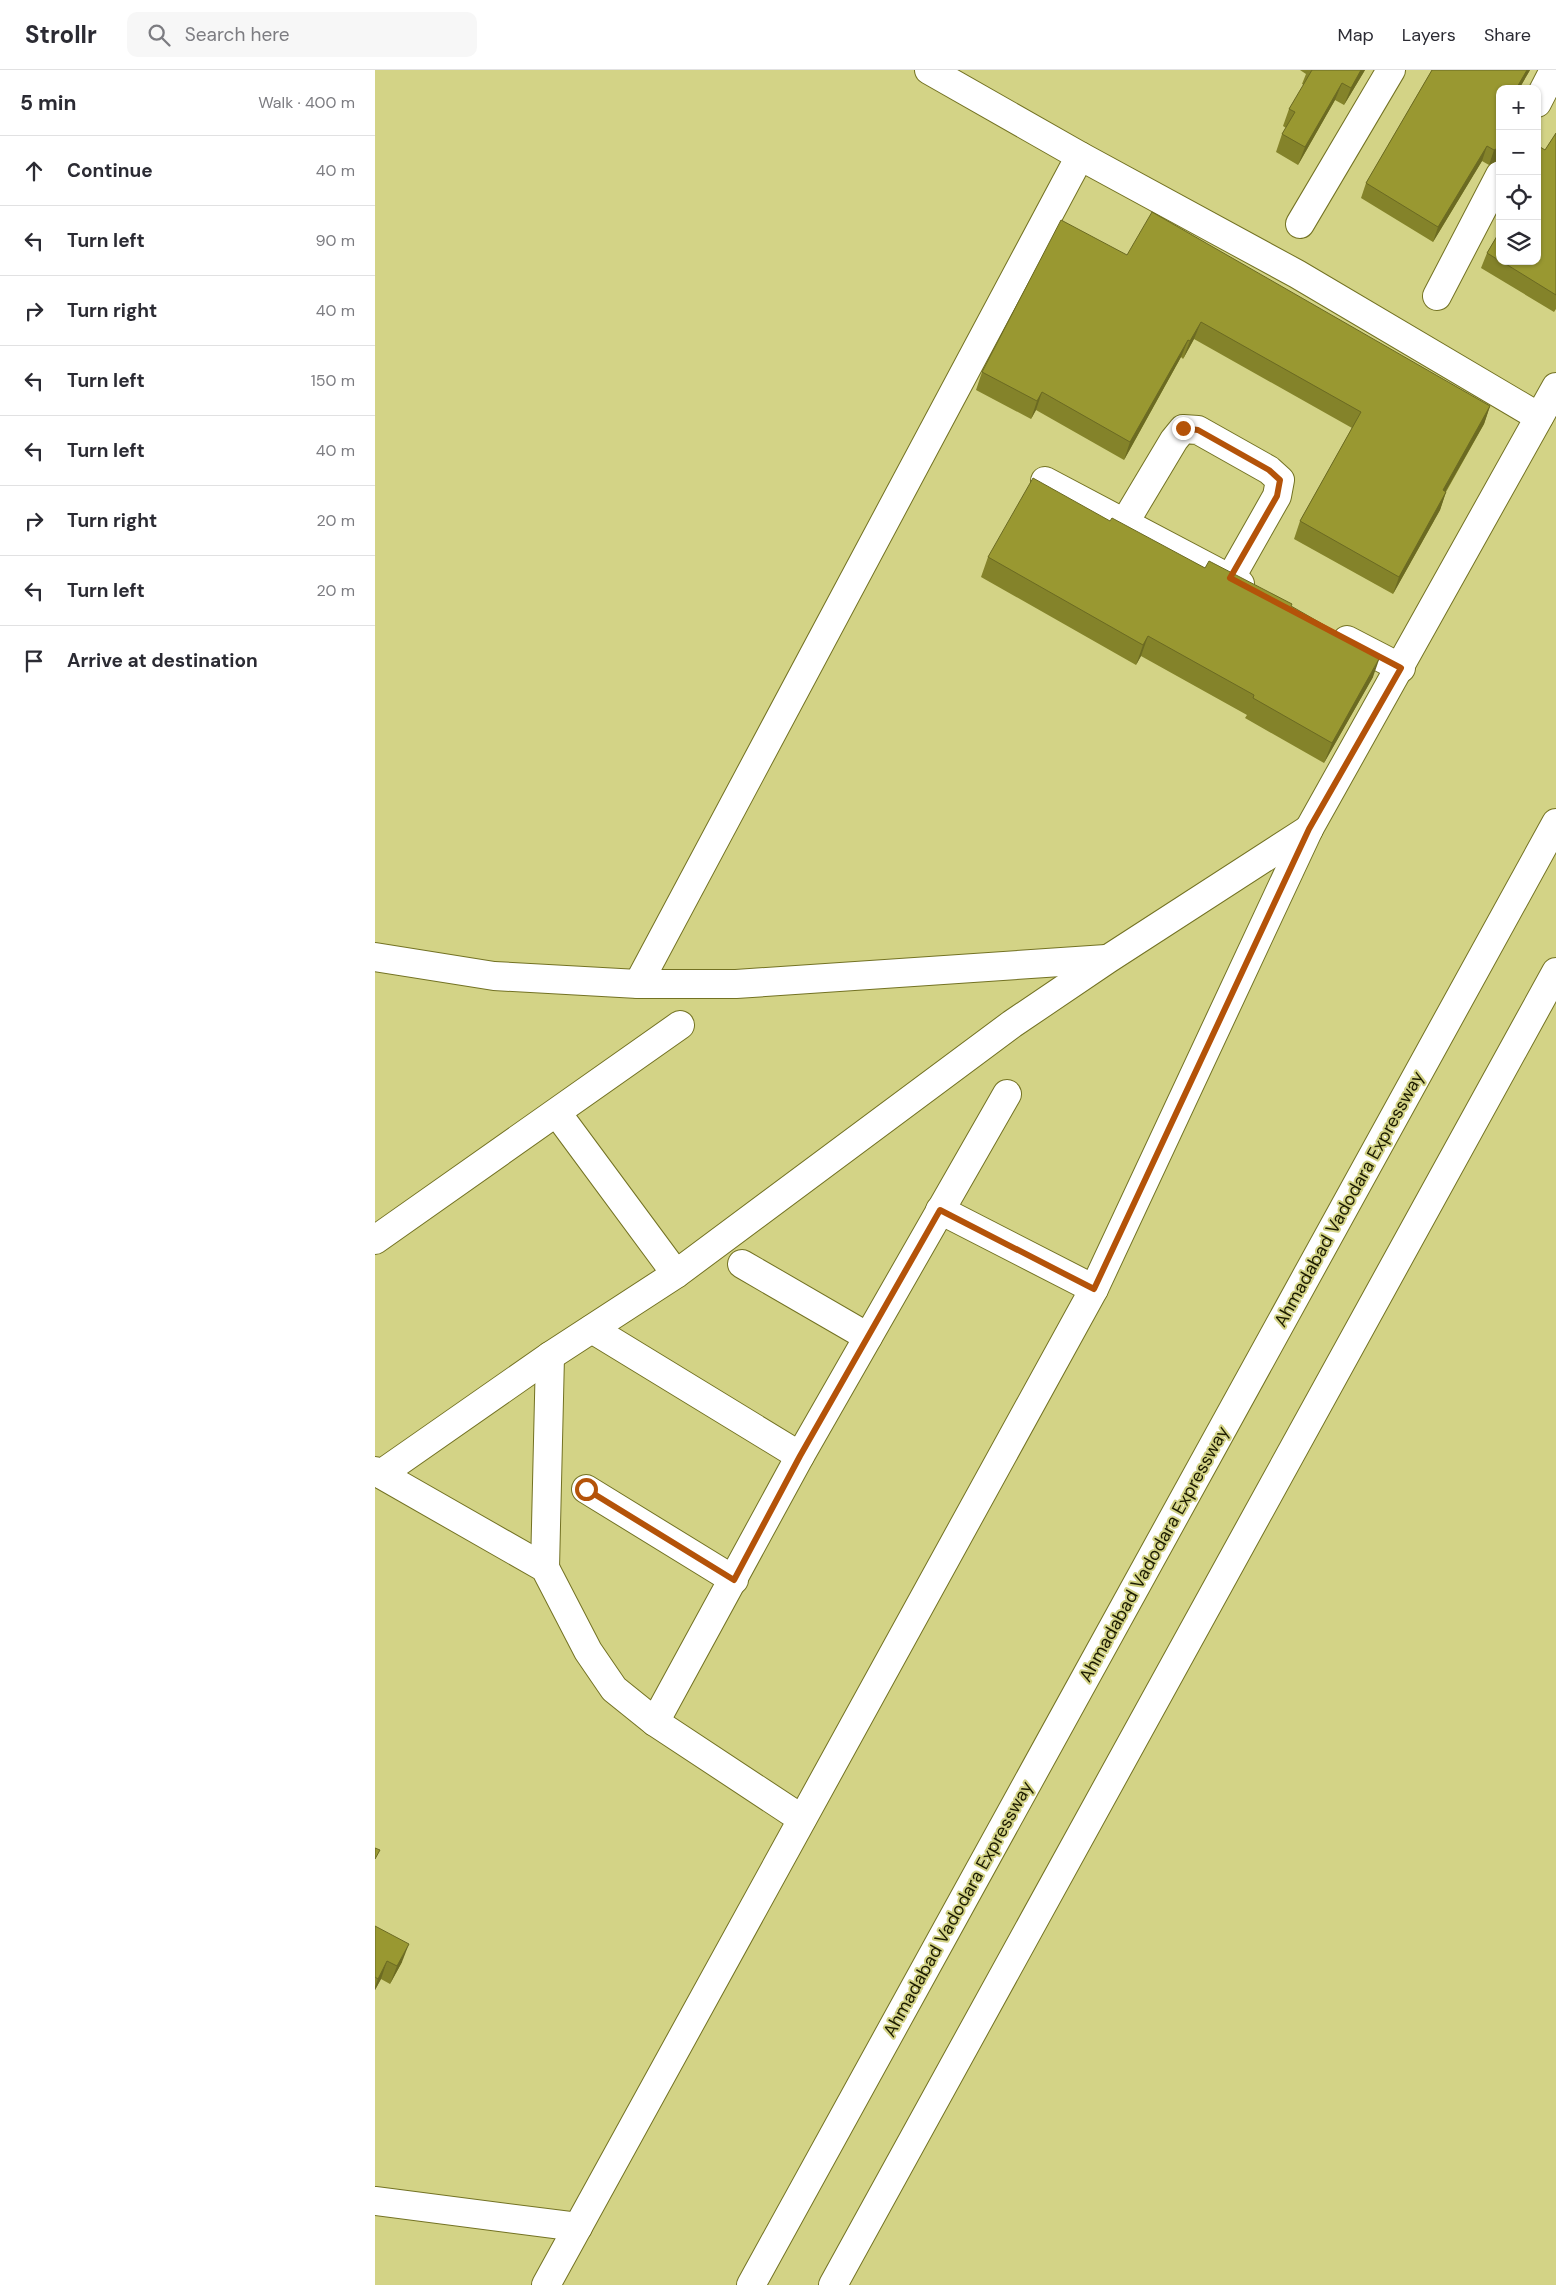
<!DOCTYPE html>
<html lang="en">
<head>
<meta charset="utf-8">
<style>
	body { margin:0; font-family:"DM Sans",sans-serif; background:#f7f7f7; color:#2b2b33 }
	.controls { position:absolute; right:15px; top:15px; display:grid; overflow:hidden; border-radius:10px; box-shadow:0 1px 4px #0004 }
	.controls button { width:45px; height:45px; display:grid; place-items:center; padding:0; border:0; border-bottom:1px solid #e1e1e2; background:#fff; color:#2b2b33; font:25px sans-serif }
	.stop { position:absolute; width:15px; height:15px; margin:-11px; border:4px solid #b45309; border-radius:50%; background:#fff }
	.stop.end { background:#b45309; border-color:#fff; box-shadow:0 1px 5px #0008 }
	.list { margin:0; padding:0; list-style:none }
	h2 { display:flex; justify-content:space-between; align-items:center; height:65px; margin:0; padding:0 20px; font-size:21px }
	h2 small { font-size:16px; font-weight:400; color:#7c7c81 }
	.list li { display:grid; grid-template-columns:32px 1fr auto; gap:15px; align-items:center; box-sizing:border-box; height:70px; padding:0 20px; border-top:1px solid #e1e1e2 }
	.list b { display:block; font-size:19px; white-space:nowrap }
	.list em { font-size:16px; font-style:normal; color:#7c7c81 }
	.icon { flex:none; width:28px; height:28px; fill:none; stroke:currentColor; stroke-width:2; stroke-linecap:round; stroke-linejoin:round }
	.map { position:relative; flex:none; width:1181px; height:2215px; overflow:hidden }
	header { display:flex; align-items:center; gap:30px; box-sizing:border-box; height:70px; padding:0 25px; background:#fff; border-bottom:1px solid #e1e1e2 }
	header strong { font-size:24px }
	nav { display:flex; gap:28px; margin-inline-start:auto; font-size:18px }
	.search { width:350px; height:45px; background:#f7f7f7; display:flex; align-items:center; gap:12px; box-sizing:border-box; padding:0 18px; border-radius:10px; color:#7c7c81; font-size:19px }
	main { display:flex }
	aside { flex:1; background:#fff }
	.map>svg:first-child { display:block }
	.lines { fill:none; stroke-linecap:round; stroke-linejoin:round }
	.minor-casing { stroke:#737223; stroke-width:30 }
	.tertiary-casing { stroke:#737223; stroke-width:30 }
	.motorway-casing { stroke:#737223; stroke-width:30 }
	.minor { stroke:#fff; stroke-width:28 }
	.tertiary { stroke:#fff; stroke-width:28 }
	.motorway { stroke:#fff; stroke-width:28 }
	.wall { fill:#84832a }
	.shaded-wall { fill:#6b6a22 }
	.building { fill:#999831; stroke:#6b6a22 }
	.route { stroke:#b45309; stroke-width:6 }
	.labels { text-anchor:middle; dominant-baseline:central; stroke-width:4; stroke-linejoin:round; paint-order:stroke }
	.street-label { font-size:18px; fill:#1c1b00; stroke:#d3d386 }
</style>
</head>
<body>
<header>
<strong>Strollr</strong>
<div class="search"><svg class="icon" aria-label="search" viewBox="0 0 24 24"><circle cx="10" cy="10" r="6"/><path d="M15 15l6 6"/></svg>Search here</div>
<nav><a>Map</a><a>Layers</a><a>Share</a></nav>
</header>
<main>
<aside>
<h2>5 min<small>Walk · 400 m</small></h2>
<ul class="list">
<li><svg class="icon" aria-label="ahead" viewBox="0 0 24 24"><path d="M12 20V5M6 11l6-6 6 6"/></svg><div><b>Continue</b></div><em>40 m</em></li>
<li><svg class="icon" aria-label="left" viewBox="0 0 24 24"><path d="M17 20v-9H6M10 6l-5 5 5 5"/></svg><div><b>Turn left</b></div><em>90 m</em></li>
<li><svg class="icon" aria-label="right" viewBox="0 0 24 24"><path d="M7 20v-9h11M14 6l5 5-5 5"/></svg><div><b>Turn right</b></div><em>40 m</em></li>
<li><svg class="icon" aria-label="left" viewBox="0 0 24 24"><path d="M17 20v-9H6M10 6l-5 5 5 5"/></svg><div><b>Turn left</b></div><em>150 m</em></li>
<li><svg class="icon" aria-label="left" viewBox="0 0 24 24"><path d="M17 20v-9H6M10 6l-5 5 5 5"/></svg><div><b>Turn left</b></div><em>40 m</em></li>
<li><svg class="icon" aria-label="right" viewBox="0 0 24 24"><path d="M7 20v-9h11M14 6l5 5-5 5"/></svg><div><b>Turn right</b></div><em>20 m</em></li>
<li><svg class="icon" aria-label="left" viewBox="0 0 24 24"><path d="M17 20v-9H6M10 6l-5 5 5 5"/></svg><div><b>Turn left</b></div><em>20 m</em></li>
<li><svg class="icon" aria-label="arrive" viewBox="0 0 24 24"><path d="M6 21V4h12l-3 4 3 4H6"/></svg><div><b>Arrive at destination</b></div></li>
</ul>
</aside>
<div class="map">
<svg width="1181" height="2215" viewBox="0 0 1181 2215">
	<rect width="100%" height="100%" fill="#d3d386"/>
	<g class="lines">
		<g class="minor-casing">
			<g id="minor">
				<path d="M 554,0 L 705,86 L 922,204 L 1164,347"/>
				<path d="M 1162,33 L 1179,0"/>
				<path d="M 925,154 L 1016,0"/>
				<path d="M 1062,226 L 1125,105"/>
				<path d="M 670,411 L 865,514"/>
				<path d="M 750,452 L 799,370 L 808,359 L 823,360 L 894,400 L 905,410 L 902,426 L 855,509"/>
				<path d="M 972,570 L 1026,598"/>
				<path d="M 0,887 L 119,906 L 263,914 L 361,914 L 731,889"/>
				<path d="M 263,914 L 705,86"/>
				<path d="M 182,1043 L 301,1204"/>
				<path d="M 565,1140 L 719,1219"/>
				<path d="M 0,1170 L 305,955"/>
				<path d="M 367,1194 L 493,1267"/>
				<path d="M 217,1259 L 425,1386"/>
				<path d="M 0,1401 L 170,1498 L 213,1581 L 239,1619 L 280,1652 L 427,1749"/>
				<path d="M 6,1404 L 175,1286 L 301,1204 L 637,954 L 733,889 L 934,759"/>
				<path d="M 211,1419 L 359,1510"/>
				<path d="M 170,1498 L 175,1286"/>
				<path d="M 280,1652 L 425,1386 L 632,1024"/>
			</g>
		</g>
		<g class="tertiary-casing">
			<g id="tertiary">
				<path d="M 0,2131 L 203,2157"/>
				<path d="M 171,2215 L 719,1219 L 934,759 L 1181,317"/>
			</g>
		</g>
		<g class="motorway-casing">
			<g id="motorway">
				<path d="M 376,2215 L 1181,753"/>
				<path d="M 458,2215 L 1181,902"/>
			</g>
		</g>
		<use href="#minor" class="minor"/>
		<use href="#tertiary" class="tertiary"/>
		<use href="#motorway" class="motorway"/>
	</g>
	<g class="wall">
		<path d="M 925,0 L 990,0 L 969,35 L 960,30 L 923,95 L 901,82 L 907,64 L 911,58 L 908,56 L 914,39 L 929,15 L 927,14 L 931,4 Z"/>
		<path d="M 1057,0 L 1155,0 L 1144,19 L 1125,19 L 1125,89 L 1114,95 L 1107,91 L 1058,172 L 986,128 L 991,113 Z"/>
		<path d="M 1181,63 L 1181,239 L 1179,242 L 1106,198 L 1112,183 L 1125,161 L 1125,191 L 1162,191 L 1170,80 Z"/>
		<path d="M 752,185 L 1115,336 L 1109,354 L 1071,422 L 1065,440 L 1018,524 L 919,469 L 925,451 L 977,358 L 819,269 L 808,289 L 806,287 L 749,390 L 661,340 L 656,349 L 601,320 L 607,302 Z"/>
		<path d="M 735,451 L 830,498 L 916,537 L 998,607 L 949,693 L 870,648 L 872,645 L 766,586 L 761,595 L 606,507 L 613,487 Z"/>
		<path d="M 0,1856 L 27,1892 L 15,1914 L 6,1909 L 0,1920 Z"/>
	</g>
	<g class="shaded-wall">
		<path d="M 986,0 L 990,0 L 969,35 L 976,18 Z"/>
		<path d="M 1152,0 L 1155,0 L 1144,19 L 1141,19 Z"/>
		<path d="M 967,13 L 960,30 L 923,95 L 930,77 Z"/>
		<path d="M 1112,76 L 1107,91 L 1058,172 L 1063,157 Z"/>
		<path d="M 1125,77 L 1125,89 L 1114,95 L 1119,80 Z"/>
		<path d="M 826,252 L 819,269 L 808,289 L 815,271 Z"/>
		<path d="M 813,270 L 806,287 L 749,390 L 755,372 Z"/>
		<path d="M 667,322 L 661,340 L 656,349 L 662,331 Z"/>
		<path d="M 1115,336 L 1109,354 L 1061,438 L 1068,420 Z"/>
		<path d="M 1071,422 L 1065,440 L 1018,524 L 1024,507 Z"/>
		<path d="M 773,566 L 766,586 L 761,595 L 768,575 Z"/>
		<path d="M 1005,587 L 998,607 L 949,693 L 957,673 Z"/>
		<path d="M 34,1874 L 27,1892 L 15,1914 L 22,1896 Z"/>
		<path d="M 12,1891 L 6,1909 L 0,1920 L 0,1917 L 3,1909 Z"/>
	</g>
	<g class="building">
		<path d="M 937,0 L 986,0 L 976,18 L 967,13 L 930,77 L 907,64 L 920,42 L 914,39 Z"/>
		<path d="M 1057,0 L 1152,0 L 1141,19 L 1125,19 L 1125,77 L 1119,80 L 1112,76 L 1063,157 L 991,113 Z"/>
		<path d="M 1181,63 L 1181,225 L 1126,191 L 1162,191 L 1162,75 L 1170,80 Z"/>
		<path d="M 777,142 L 1115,336 L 1068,420 L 1071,422 L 1024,507 L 925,451 L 986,342 L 826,252 L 815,271 L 813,270 L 755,372 L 667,322 L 662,331 L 607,302 L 686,150 L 752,185 Z"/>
		<path d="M 1125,161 L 1125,191 L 1112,183 Z"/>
		<path d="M 658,408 L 735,451 L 737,448 L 830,498 L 834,491 L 917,534 L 916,536 L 1005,587 L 957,673 L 878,628 L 879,625 L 773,566 L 768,575 L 613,487 Z"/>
		<path d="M 0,1778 L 5,1780 L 0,1789 Z"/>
		<path d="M 0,1856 L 34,1874 L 22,1896 L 12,1891 L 3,1909 L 0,1907 Z"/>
	</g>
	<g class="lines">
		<path class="route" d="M 211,1419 L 359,1510 L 425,1386 L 565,1140 L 719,1219 L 934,759 L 1026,598 L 855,508 L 902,426 L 905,410 L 894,400 L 823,360 L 808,358"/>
	</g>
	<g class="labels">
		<g class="street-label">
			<text transform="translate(974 1129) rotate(-61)">Ahmadabad Vadodara Expressway</text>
			<text transform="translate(779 1484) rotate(-61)">Ahmadabad Vadodara Expressway</text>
			<text transform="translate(583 1839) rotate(-61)">Ahmadabad Vadodara Expressway</text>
		</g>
	</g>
</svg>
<div class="controls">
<button>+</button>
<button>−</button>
<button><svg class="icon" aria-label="locate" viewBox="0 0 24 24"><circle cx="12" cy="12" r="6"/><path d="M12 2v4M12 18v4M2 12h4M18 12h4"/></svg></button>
<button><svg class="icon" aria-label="layers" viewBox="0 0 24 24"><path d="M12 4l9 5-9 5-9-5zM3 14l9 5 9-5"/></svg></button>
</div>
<div class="stop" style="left:211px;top:1419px"></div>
<div class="stop end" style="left:808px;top:358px"></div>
</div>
</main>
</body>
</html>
